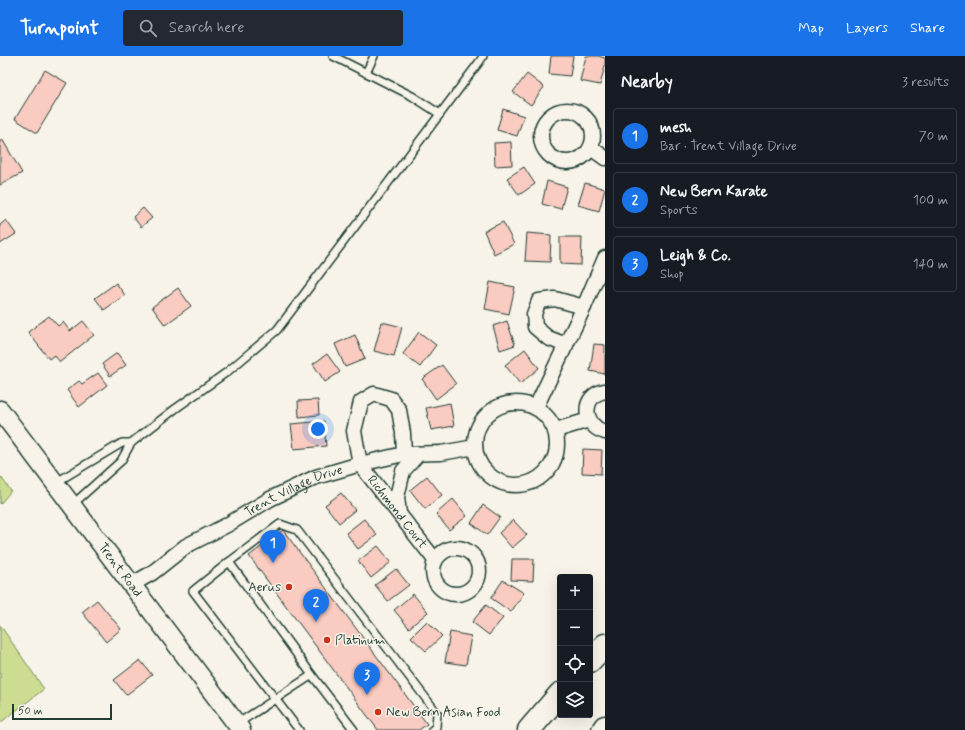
<!DOCTYPE html>
<html lang="en">
<head>
<meta charset="utf-8">
<style>
	body { margin:0; font-family:Mynerve,sans-serif; background:#242831; color:#f1f3f6 }
	.controls { position:absolute; right:12px; bottom:12px; display:grid; overflow:hidden; border-radius:4px; box-shadow:0 4px 16px #0002 }
	.controls button { width:36px; height:36px; display:grid; place-items:center; padding:0; border:0; border-bottom:1px solid #363941; background:#171b24; color:#f1f3f6; font:20px sans-serif }
	.scale { position:absolute; left:12px; bottom:10px; width:100px; box-sizing:border-box; padding-left:4px; border:2px solid #1f3d34; border-top:0; font-size:11px; line-height:14px; white-space:nowrap; color:#1f3d34; -webkit-text-stroke:3px #f7f3e8; paint-order:stroke }
	.you { position:absolute; left:318px; top:373px; width:14px; height:14px; margin:-10px; border:3px solid #fff; border-radius:50%; background:#1a73e8; box-shadow:0 0 0 6px #1a73e833 }
	.badge { display:grid; place-items:center; width:26px; height:26px; border-radius:50%; background:#1a73e8; color:#fff; font-size:13px; font-weight:700 }
	.pin { position:absolute; translate:-50% -33px; filter:drop-shadow(0 1px 2px #0008) }
	.pin::after { content:''; position:absolute; top:21px; width:14px; height:12px; background:inherit; clip-path:polygon(0 0,100% 0,50% 100%) }
	.list { margin:0; padding:0; list-style:none }
	h2 { display:flex; justify-content:space-between; align-items:center; height:52px; margin:0; padding:0 16px; font-size:17px }
	h2 small { font-size:13px; font-weight:400; color:#9ea1a6 }
	.list li { display:grid; grid-template-columns:26px 1fr auto; gap:12px; align-items:center; box-sizing:border-box; height:56px; margin:0 8px 8px; padding:0 8px; border:1px solid #363941; border-radius:4px }
	.list b { display:block; font-size:15px; white-space:nowrap }
	.list p { margin:0; font-size:13px; white-space:nowrap; color:#9ea1a6 }
	.list em { font-size:13px; font-style:normal; color:#9ea1a6 }
	.icon { flex:none; width:22px; height:22px; fill:none; stroke:currentColor; stroke-width:2; stroke-linecap:round; stroke-linejoin:round }
	.map { position:relative; flex:none; width:605px; height:674px; overflow:hidden }
	header { display:flex; align-items:center; gap:24px; box-sizing:border-box; height:56px; padding:0 20px; background:#1a73e8; color:#fff }
	header strong { font-size:19px }
	nav { display:flex; gap:22px; margin-inline-start:auto; font-size:14px }
	.search { width:280px; height:36px; background:#242831; display:flex; align-items:center; gap:10px; box-sizing:border-box; padding:0 14px; border-radius:4px; color:#9ea1a6; font-size:15px }
	main { display:flex }
	aside { flex:1; background:#171b24 }
	.map>svg:first-child { display:block }
	.green { fill:#ccdd91; stroke:#768d62 }
	.building { fill:#facbc0; stroke:#1f3d34 }
	.lines { fill:none; stroke-linecap:round; stroke-linejoin:round }
	.service-casing { stroke:#1f3d34; stroke-width:10 }
	.minor-casing { stroke:#1f3d34; stroke-width:17 }
	.tertiary-casing { stroke:#1f3d34; stroke-width:21 }
	.motorway-casing { stroke:#1f3d34; stroke-width:25 }
	.service { stroke:#f7f3e8; stroke-width:7 }
	.minor { stroke:#f7f3e8; stroke-width:14 }
	.tertiary { stroke:#f7f3e8; stroke-width:18 }
	.motorway { stroke:#f7f3e8; stroke-width:22 }
	.poi-dot { fill:#c8321e; stroke:#f7f3e8; stroke-width:1.5 }
	.labels { text-anchor:middle; dominant-baseline:central; stroke-width:3; stroke-linejoin:round; paint-order:stroke }
	.street-label { font-size:13px; fill:#1f3d34; stroke:#f7f3e8 }
	.poi-label { font-size:13px; fill:#1f3d34; stroke:#f7f3e8; text-anchor:start }
</style>
</head>
<body>
<header>
<strong>Turnpoint</strong>
<div class="search"><svg class="icon" aria-label="search" viewBox="0 0 24 24"><circle cx="10" cy="10" r="6"/><path d="M15 15l6 6"/></svg>Search here</div>
<nav><a>Map</a><a>Layers</a><a>Share</a></nav>
</header>
<main>
<div class="map">
<svg width="605" height="674" viewBox="0 0 605 674">
	<rect width="100%" height="100%" fill="#f7f3e8"/>
	<filter id="ink" filterUnits="userSpaceOnUse"><feTurbulence type="fractalNoise" baseFrequency=".025" numOctaves="2"/><feDisplacementMap in="SourceGraphic" scale="8" xChannelSelector="R" yChannelSelector="G"/><feConvolveMatrix kernelMatrix="1 2 1 2 8 2 1 2 1" color-interpolation-filters="sRGB"/></filter>
	<g filter="url(#ink)">
		<g class="green">
			<path d="M 0,421 L 1,421 L 11,435 L 0,448 Z"/>
			<path d="M 0,569 L 44,633 L 0,667 Z"/>
		</g>
		<g class="building">
			<path d="M 551,0 L 573,0 L 570,20 L 549,18 Z"/>
			<path d="M 586,0 L 598,0 L 605,2 L 605,10 L 600,29 L 580,25 Z"/>
			<path d="M 45,14 L 67,27 L 37,77 L 15,63 Z"/>
			<path d="M 527,18 L 544,31 L 531,49 L 513,36 Z"/>
			<path d="M 503,53 L 524,60 L 517,80 L 497,74 Z"/>
			<path d="M 2,83 L 22,117 L 0,129 L 0,84 Z"/>
			<path d="M 511,86 L 512,109 L 495,110 L 494,87 Z"/>
			<path d="M 524,111 L 535,128 L 519,139 L 507,122 Z"/>
			<path d="M 547,125 L 567,131 L 561,153 L 542,148 Z"/>
			<path d="M 585,127 L 605,133 L 599,155 L 578,149 Z"/>
			<path d="M 143,152 L 152,162 L 141,171 L 133,161 Z"/>
			<path d="M 6,164 L 16,178 L 0,188 L 0,169 Z"/>
			<path d="M 503,166 L 514,188 L 494,198 L 484,175 Z"/>
			<path d="M 527,177 L 551,179 L 550,206 L 525,205 Z"/>
			<path d="M 560,181 L 582,181 L 581,209 L 560,208 Z"/>
			<path d="M 490,226 L 515,231 L 509,258 L 485,253 Z"/>
			<path d="M 116,227 L 125,239 L 104,254 L 95,242 Z"/>
			<path d="M 178,232 L 191,250 L 165,269 L 152,251 Z"/>
			<path d="M 49,260 L 58,270 L 63,266 L 70,275 L 83,265 L 94,279 L 60,306 L 54,299 L 49,303 L 28,276 Z"/>
			<path d="M 507,265 L 515,289 L 500,294 L 493,270 Z"/>
			<path d="M 382,266 L 402,271 L 394,300 L 374,295 Z"/>
			<path d="M 419,276 L 436,289 L 420,311 L 403,298 Z"/>
			<path d="M 355,279 L 365,303 L 345,311 L 335,288 Z"/>
			<path d="M 594,288 L 605,289 L 605,318 L 590,315 Z"/>
			<path d="M 525,293 L 539,312 L 520,328 L 505,309 Z"/>
			<path d="M 117,297 L 126,309 L 110,320 L 102,308 Z"/>
			<path d="M 327,298 L 340,316 L 325,326 L 313,308 Z"/>
			<path d="M 442,309 L 456,328 L 436,343 L 422,323 Z"/>
			<path d="M 98,317 L 107,329 L 79,351 L 67,334 L 79,325 L 82,328 Z"/>
			<path d="M 318,344 L 319,359 L 299,361 L 298,345 Z"/>
			<path d="M 450,347 L 454,370 L 431,374 L 426,352 Z"/>
			<path d="M 324,365 L 326,390 L 294,393 L 291,368 Z"/>
			<path d="M 583,393 L 602,394 L 601,418 L 582,417 Z"/>
			<path d="M 427,420 L 442,439 L 425,453 L 410,434 Z"/>
			<path d="M 341,437 L 355,454 L 339,467 L 325,449 Z"/>
			<path d="M 453,443 L 467,460 L 449,474 L 436,458 Z"/>
			<path d="M 483,449 L 500,461 L 487,479 L 471,467 Z"/>
			<path d="M 364,463 L 377,479 L 358,493 L 346,477 Z"/>
			<path d="M 513,464 L 527,479 L 512,492 L 499,477 Z"/>
			<path d="M 283,474 L 427,668 L 419,674 L 378,674 L 249,500 Z"/>
			<path d="M 378,490 L 391,506 L 371,522 L 358,505 Z"/>
			<path d="M 512,503 L 534,503 L 533,525 L 511,524 Z"/>
			<path d="M 396,513 L 409,529 L 388,545 L 375,529 Z"/>
			<path d="M 503,524 L 524,537 L 511,556 L 491,542 Z"/>
			<path d="M 413,538 L 428,556 L 409,572 L 394,554 Z"/>
			<path d="M 97,544 L 121,573 L 106,586 L 82,556 Z"/>
			<path d="M 486,549 L 503,562 L 489,579 L 472,566 Z"/>
			<path d="M 427,565 L 442,580 L 426,595 L 411,581 Z"/>
			<path d="M 450,576 L 471,580 L 466,609 L 445,606 Z"/>
			<path d="M 140,604 L 152,619 L 126,639 L 114,624 Z"/>
		</g>
		<g class="lines">
			<g class="service-casing">
				<g id="service">
					<path d="M 333,0 L 412,40 L 440,58"/>
					<path d="M 366,17 L 374,0"/>
					<path d="M 55,427 L 122,387 L 131,387"/>
					<path d="M 72,449 L 121,405 L 131,387 L 175,353 L 227,316 L 277,274 L 480,5 L 483,0"/>
					<path d="M 229,506 L 312,619 L 237,668"/>
					<path d="M 312,619 L 354,674"/>
					<path d="M 299,674 L 193,535 L 229,506 L 280,468 L 297,474 L 437,657 L 436,671 L 432,674"/>
				</g>
			</g>
			<g class="minor-casing">
				<g id="minor">
					<circle cx="567" cy="80" r="26"/>
					<path d="M 591,92 L 605,102"/>
					<path d="M 566,289 L 548,282 L 535,271 L 534,258 L 539,245 L 555,243 L 584,251"/>
					<path d="M 605,335 C 581,339 582,370 605,376"/>
					<circle cx="516" cy="388" r="41"/>
					<path d="M 536,351 L 584,251 L 605,202"/>
					<path d="M 556,374 L 589,364"/>
					<path id="s1" d="M 404,398 L 403,377 L 399,354 L 391,343 L 374,338 L 361,346 L 354,375 L 360,408 L 435,504"/>
					<path d="M 399,457 L 397,441 L 403,415 L 418,398"/>
					<circle cx="456" cy="515" r="23"/>
					<path id="s2" d="M 131,529 L 152,517 L 186,490 L 227,469 L 270,443 L 316,421 L 360,408 L 404,398 L 441,397 L 475,391"/>
				</g>
			</g>
			<g class="tertiary-casing">
				<g id="tertiary">
					<path id="s3" d="M 0,354 L 241,674"/>
				</g>
			</g>
			<g class="motorway-casing">
				<g id="motorway">
					<path d="M 590,605 L 605,589"/>
					<path d="M 529,674 L 560,638"/>
					<path d="M 603,674 L 605,671"/>
				</g>
			</g>
			<use href="#service" class="service"/>
			<use href="#minor" class="minor"/>
			<use href="#tertiary" class="tertiary"/>
			<use href="#motorway" class="motorway"/>
		</g>
	</g>
	<g class="poi-dot">
		<circle cx="289" cy="531" r="4"/>
		<circle cx="327" cy="584" r="4"/>
		<circle cx="378" cy="656" r="4"/>
	</g>
	<g class="labels">
		<g class="street-label">
			<text stroke="none"><textPath href="#s2" startOffset="189">Trent Village Drive</textPath></text>
			<text stroke="none"><textPath href="#s1" startOffset="215">Richmond Court</textPath></text>
			<text stroke="none"><textPath href="#s3" startOffset="200">Trent Road</textPath></text>
		</g>
		<g class="poi-label">
			<text x="281" y="531" text-anchor="end">Aerus</text>
			<text x="335" y="584">Platinum</text>
			<text x="386" y="656">New Bern Asian Food</text>
		</g>
	</g>
</svg>
<div class="controls">
<button>+</button>
<button>−</button>
<button><svg class="icon" aria-label="locate" viewBox="0 0 24 24"><circle cx="12" cy="12" r="6"/><path d="M12 2v4M12 18v4M2 12h4M18 12h4"/></svg></button>
<button><svg class="icon" aria-label="layers" viewBox="0 0 24 24"><path d="M12 4l9 5-9 5-9-5zM3 14l9 5 9-5"/></svg></button>
</div>
<div class="scale">50 m</div>
<div class="you"></div>
<div class="pin badge" style="left:273px;top:507px">1</div>
<div class="pin badge" style="left:316px;top:566px">2</div>
<div class="pin badge" style="left:367px;top:639px">3</div>
</div>
<aside>
<h2>Nearby<small>3 results</small></h2>
<ul class="list">
<li><span class="badge">1</span><div><b>mesh</b><p>Bar · Trent Village Drive</p></div><em>70 m</em></li>
<li><span class="badge">2</span><div><b>New Bern Karate</b><p>Sports</p></div><em>100 m</em></li>
<li><span class="badge">3</span><div><b>Leigh &amp; Co.</b><p>Shop</p></div><em>140 m</em></li>
</ul>
</aside>
</main>
</body>
</html>
